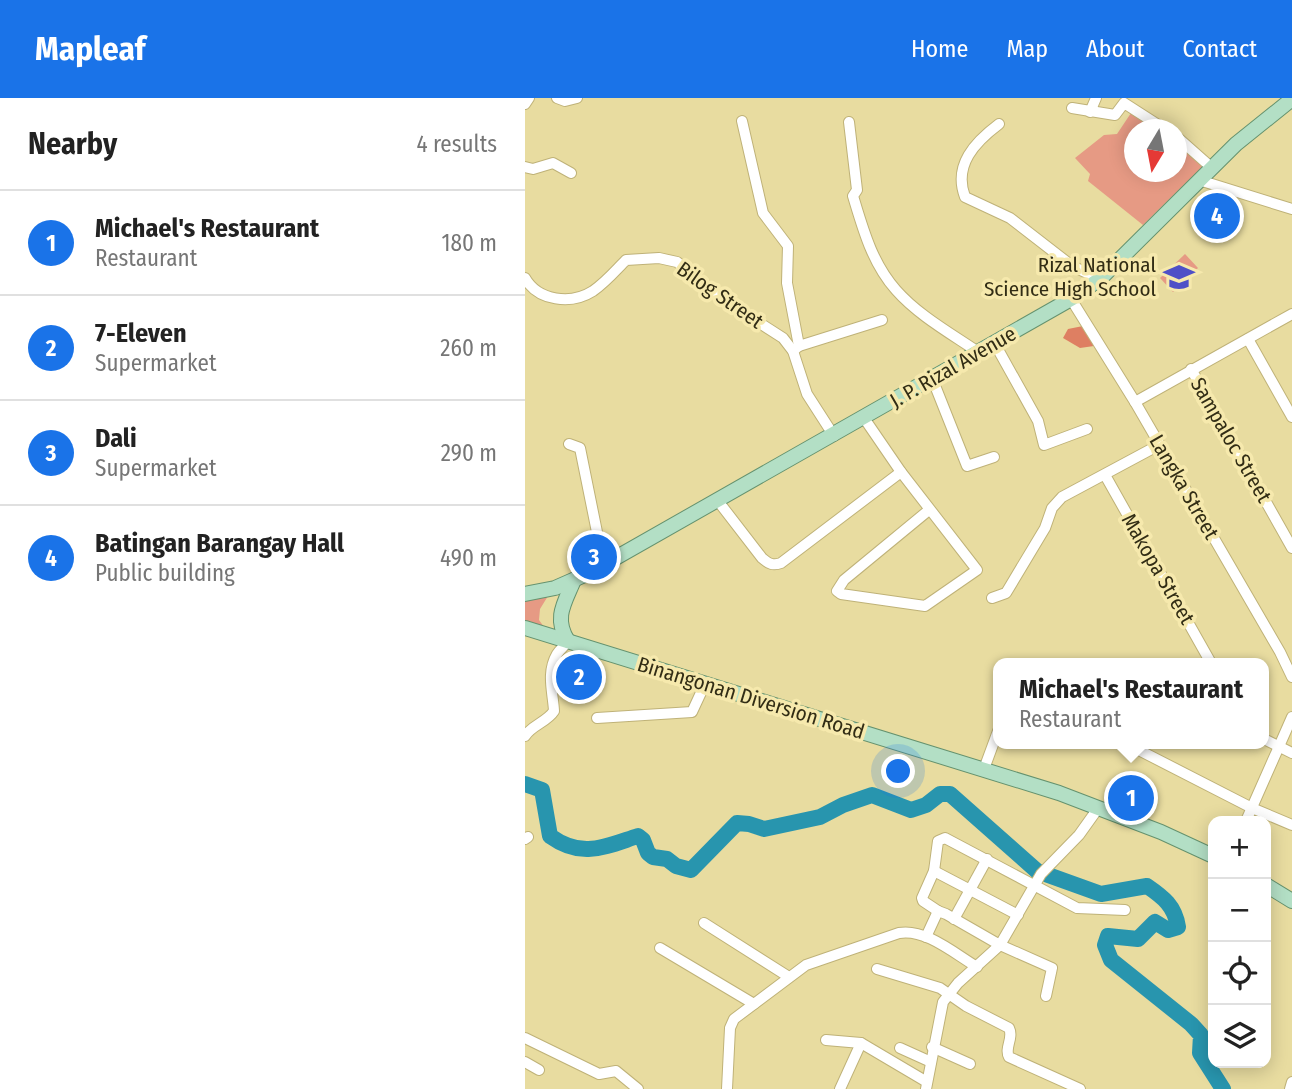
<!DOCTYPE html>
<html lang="en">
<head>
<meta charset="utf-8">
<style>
	body { margin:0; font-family:"Fira Sans Condensed",sans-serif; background:#f2f2f2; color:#222 }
	.controls { position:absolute; right:21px; bottom:21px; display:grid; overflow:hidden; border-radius:14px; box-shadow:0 4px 18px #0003 }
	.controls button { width:63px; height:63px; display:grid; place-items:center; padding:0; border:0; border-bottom:2px solid #e0e0e0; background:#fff; color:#222; font:35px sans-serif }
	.compass { position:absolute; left:599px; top:21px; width:63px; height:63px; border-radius:50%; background:#fff; box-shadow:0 4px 18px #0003; rotate:190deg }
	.you { position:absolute; left:374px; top:674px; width:24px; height:24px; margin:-18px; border:5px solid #fff; border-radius:50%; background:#1a73e8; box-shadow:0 0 0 10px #1a73e833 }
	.badge { display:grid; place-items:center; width:46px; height:46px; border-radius:50%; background:#1a73e8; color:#fff; font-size:23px; font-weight:700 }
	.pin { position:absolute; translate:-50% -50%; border:4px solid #fff; box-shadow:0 2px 7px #0006 }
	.popup { position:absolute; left:468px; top:560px; width:276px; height:91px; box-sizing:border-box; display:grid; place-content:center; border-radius:14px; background:#fff; filter:drop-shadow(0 2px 5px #0005); font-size:23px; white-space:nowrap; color:#767676 }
	.popup b { font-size:26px; color:#222 }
	.popup::after { content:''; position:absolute; left:50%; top:100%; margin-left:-14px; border:14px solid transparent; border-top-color:#fff }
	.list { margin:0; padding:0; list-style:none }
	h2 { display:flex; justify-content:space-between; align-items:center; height:91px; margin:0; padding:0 28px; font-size:30px }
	h2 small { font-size:23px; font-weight:400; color:#767676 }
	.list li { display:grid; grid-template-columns:46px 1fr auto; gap:21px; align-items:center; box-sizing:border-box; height:105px; padding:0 28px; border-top:2px solid #e0e0e0 }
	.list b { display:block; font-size:26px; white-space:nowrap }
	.list p { margin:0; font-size:23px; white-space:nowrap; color:#767676 }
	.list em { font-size:23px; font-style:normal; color:#767676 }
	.icon { flex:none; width:38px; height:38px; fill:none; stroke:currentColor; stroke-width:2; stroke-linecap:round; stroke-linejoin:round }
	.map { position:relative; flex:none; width:767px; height:991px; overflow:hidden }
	header { display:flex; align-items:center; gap:42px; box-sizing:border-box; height:98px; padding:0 35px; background:#1a73e8; color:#fff }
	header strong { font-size:33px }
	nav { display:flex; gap:38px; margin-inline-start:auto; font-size:24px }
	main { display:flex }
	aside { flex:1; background:#fff }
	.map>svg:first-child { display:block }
	.green { fill:#e69a84 }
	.forest { fill:#de7f62 }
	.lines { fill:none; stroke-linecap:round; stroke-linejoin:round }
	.river { stroke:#2895ae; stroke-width:16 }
	.minor-casing { stroke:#bfb278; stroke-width:12 }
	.major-casing { stroke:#65926e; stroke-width:16 }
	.minor { stroke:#fff; stroke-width:10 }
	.major { stroke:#b3dfc5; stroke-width:14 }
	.labels { text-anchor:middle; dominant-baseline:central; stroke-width:7; stroke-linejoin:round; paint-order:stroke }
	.poi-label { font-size:21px; fill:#322d15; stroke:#f6e9ad; text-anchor:end }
	.street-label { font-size:21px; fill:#322d15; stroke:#f6e9ad }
</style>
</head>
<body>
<header>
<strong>Mapleaf</strong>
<nav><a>Home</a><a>Map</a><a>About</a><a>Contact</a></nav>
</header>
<main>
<aside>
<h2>Nearby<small>4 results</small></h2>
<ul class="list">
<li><span class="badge">1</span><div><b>Michael's Restaurant</b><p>Restaurant</p></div><em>180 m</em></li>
<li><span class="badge">2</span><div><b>7-Eleven</b><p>Supermarket</p></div><em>260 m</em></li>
<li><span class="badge">3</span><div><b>Dali</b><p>Supermarket</p></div><em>290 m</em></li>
<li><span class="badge">4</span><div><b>Batingan Barangay Hall</b><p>Public building</p></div><em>490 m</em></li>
</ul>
</aside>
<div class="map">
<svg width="767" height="991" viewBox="0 0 767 991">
	<rect width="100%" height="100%" fill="#e8dca0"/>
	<g class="green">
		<path d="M 608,12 L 638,31 L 610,32 L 610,74 L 652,74 L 652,42 L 680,66 L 618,127 L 563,83 L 565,76 L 550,60 L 579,37 L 592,36 Z"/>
		<path d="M 660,156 L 673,170 L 648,194 L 635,180 Z"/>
		<path d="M 0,497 L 23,498 L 15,511 L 14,522 L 19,529 L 0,524 Z"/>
	</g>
	<path class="forest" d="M 558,228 L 569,248 L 555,250 L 538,240 L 543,231 Z"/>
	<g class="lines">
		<path class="river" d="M 0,686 L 17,692 L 25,738 C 57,761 79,749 113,738 L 118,742 L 123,755 L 128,759 L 142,761 L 151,768 L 166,772 L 212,725 L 224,726 L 239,731 L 295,719 L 318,707 L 347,697 L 386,712 L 401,707 L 415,696 L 425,696 L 512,773 L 576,796 L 622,788 C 638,799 650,808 653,829 L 643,832 L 630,824 L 613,841 L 583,838 L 580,847 L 586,862 L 666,926 L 676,937 L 675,955 L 698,991"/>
		<g class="minor-casing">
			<g id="minor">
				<path d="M 32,0 L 40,3 L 52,0"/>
				<path d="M 0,6 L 4,0"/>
				<path d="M 547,10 L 590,17 L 599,5 L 641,32"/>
				<path d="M 565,14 L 571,0"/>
				<path d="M 217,23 L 238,115 L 263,148 L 262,185 L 274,248 L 268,253"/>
				<path d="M 324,24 L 332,92 L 328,98 C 338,131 347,165 371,192 C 393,217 425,235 453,254"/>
				<path d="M 474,26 C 450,44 428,67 440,99 L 485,120 L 547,168 L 575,181"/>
				<path d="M 652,39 L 687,70"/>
				<path d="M 0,69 L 8,71 L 28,65 L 46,75"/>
				<path d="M 674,82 L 767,111"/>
				<path d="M 0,180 C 13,203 46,207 68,193 C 81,184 91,172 101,162 L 134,160 L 152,164 L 205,206 L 258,240 L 268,253 L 282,296 L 309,338"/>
				<path d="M 546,201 L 610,304 L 755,554 L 767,579"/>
				<path d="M 723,241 L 767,319"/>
				<path d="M 470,246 L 513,323 L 519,347 L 562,331"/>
				<path d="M 274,248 L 357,222"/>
				<path d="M 666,271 L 767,450"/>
				<path d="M 407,280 L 442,368 L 469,359"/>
				<path d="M 610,304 L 767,216"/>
				<path d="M 339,320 L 376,374 L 452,472 L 400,508 L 316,496 L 312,493 L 319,482 L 404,412"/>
				<path d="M 44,346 L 55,350 L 74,444 L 83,464"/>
				<path d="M 580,377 L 686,565"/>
				<path d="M 193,403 L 237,460 C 244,466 248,468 256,465 L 376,374"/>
				<path d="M 467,500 L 481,495 L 520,430 L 527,410 L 537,399 L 634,347"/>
				<path d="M 72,620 L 167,614 L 180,586"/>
				<path d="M 0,638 C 7,627 22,624 29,613 C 28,594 21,575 32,556 C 35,551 40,548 43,543"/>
				<path d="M 739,641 L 767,655"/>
				<path d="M 602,646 L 727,710 L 767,727"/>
				<path d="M 459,671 L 473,633"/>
				<path d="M 721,723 L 767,619"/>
				<path d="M 0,741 L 3,739"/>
				<path d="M 409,773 L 413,743 L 420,740 L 552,810 L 600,812"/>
				<path d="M 413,813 L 398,803 L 397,800 L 409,773 L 493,817"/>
				<path d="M 429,821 L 462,761"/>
				<path d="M 179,825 L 264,879"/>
				<path d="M 401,839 L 413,813 L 421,816 L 475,847 L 527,870 L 521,898"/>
				<path d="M 135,850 L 229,906"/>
				<path d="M 352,871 L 415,890 L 441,908 L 484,930 C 489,940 479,950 484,959 L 555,991"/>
				<path d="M 0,940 L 74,976 L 91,973 L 113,991"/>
				<path d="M 301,942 L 336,945 L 402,984"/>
				<path d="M 407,949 L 445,966"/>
				<path d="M 375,950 L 406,964"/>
				<path d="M 0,964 L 14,972"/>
				<path d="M 202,991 L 205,930 L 209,921 L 281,867 L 374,835 C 400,830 430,856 452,869"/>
				<path d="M 315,991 L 336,945"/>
				<path d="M 401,991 L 418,904 L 433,885 L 475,847 L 516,776 L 554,737 L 574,709"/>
				<path d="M 765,991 L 767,984"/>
			</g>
		</g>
		<g class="major-casing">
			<g id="major">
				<path d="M 0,496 L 30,490 L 64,475 L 546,201 L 575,181 L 711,46 L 767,1"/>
				<path d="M 0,530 L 534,695 L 636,734 L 688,758"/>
				<path d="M 43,543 C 28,520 40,504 49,482"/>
				<path d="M 741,787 L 767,803"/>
			</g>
		</g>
		<use href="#minor" class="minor"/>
		<use href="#major" class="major"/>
	</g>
	<defs>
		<g id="school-bare" transform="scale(2.415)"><path d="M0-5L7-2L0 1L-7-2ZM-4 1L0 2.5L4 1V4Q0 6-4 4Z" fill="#4f50c7" stroke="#f6e9ad" stroke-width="2.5" paint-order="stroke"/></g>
	</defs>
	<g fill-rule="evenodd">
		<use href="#school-bare" x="654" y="179"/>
	</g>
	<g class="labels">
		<g class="poi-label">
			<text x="631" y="167">Rizal National<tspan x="631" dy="24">Science High School</tspan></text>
		</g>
		<g class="street-label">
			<text transform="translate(195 197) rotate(35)">Bilog Street</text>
			<text transform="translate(428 269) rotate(-30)">J. P. Rizal Avenue</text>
			<text transform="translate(706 342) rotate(60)">Sampaloc Street</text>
			<text transform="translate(659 389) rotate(60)">Langka Street</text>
			<text transform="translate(633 471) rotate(60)">Makopa Street</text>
			<text transform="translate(226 600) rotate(17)">Binangonan Diversion Road</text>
		</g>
	</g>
</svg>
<div class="controls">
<button>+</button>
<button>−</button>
<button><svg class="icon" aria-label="locate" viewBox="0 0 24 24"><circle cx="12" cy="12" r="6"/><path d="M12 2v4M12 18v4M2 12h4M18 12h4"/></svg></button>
<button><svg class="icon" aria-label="layers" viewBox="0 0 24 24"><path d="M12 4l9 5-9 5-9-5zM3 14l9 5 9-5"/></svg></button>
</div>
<svg class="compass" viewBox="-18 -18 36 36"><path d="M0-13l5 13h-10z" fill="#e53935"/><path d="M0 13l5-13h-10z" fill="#767676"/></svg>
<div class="you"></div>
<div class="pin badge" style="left:606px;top:700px">1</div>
<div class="popup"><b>Michael's Restaurant</b>Restaurant</div>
<div class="pin badge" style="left:54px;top:579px">2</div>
<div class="pin badge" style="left:69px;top:459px">3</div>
<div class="pin badge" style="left:692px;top:118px">4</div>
</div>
</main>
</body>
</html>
